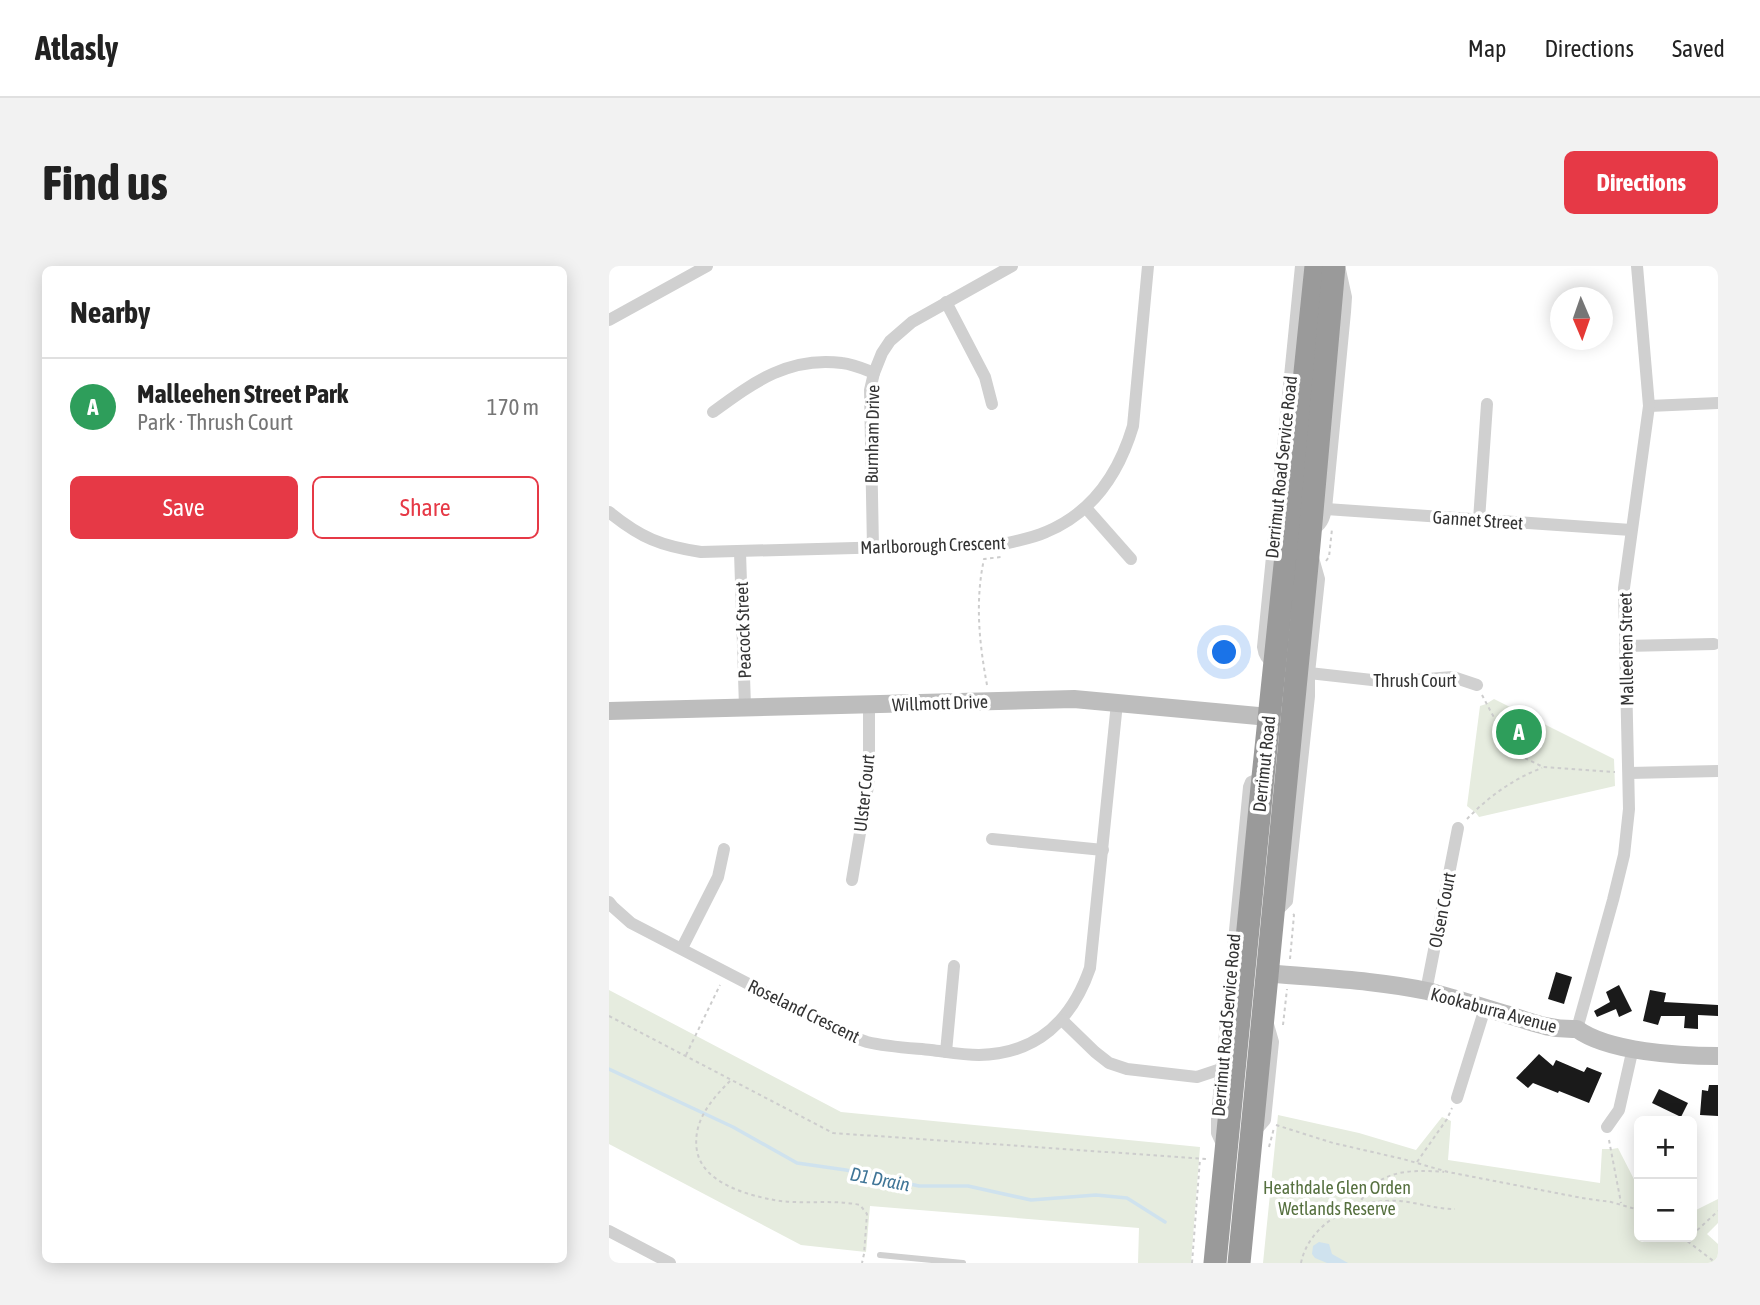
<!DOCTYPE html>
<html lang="en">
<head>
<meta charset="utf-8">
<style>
	body { margin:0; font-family:"Asap Condensed",sans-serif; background:#f2f2f2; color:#222 }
	.controls { position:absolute; right:21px; bottom:21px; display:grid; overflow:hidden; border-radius:10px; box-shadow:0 4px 18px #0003 }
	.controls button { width:63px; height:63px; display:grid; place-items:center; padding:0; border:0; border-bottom:2px solid #e0e0e0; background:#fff; color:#222; font:35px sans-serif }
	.compass { position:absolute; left:941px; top:21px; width:63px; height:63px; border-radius:50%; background:#fff; box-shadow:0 4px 18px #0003; rotate:178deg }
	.you { position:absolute; left:616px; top:387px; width:24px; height:24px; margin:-18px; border:5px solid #fff; border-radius:50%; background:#1a73e8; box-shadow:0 0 0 10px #1a73e833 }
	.badge { display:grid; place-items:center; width:46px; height:46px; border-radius:50%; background:#e63946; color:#fff; font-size:23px; font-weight:700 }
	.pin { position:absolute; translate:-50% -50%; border:4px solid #fff; box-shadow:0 2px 7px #0006 }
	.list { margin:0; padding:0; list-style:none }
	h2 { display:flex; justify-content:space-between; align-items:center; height:91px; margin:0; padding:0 28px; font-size:30px }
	h2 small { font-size:23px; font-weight:400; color:#767676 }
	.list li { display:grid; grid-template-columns:46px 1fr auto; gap:21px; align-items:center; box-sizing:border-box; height:98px; padding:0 28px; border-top:2px solid #e0e0e0 }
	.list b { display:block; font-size:26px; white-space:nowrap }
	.list p { margin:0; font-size:23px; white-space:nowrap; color:#767676 }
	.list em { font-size:23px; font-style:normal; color:#767676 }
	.actions { display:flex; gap:14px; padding:21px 28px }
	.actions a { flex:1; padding:16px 0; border:2px solid #e63946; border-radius:10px; text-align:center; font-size:24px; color:#e63946 }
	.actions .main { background:#e63946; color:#fff }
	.map { position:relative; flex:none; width:1109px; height:997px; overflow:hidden; border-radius:10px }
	header { display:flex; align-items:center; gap:42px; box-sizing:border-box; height:98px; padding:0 35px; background:#fff; border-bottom:2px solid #e0e0e0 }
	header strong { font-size:33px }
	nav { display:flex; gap:38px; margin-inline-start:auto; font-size:24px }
	.intro { display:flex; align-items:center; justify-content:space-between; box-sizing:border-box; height:168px; padding:0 42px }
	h1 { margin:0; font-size:49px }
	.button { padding:18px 32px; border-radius:10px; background:#e63946; color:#fff; font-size:24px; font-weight:700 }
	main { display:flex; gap:42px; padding:0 42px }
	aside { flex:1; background:#fff; border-radius:10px; box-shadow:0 4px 18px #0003 }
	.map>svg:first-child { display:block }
	.green { fill:#e6ecdf }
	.water { fill:#cfe2ee }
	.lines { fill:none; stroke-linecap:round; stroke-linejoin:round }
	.stream { stroke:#cfe2ee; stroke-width:3.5 }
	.building { fill:#1a1a1a }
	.path { stroke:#cdcdcd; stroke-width:2; stroke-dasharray:3.5 3.5; stroke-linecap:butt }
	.lane { stroke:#d0d0d0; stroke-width:6 }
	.street { stroke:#d0d0d0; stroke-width:12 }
	.secondary { stroke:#bdbdbd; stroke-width:18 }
	.highway { stroke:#9a9a9a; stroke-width:23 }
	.labels { text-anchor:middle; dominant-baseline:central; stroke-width:7; stroke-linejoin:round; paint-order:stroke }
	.street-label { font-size:18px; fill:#333; stroke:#fff }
	.park-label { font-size:18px; fill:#56703f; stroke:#fff }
	.water-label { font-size:19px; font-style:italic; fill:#3f7597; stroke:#fff }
</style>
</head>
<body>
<header>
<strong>Atlasly</strong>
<nav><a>Map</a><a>Directions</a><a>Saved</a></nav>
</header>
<div class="intro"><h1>Find us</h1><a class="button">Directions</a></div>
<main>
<aside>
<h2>Nearby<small></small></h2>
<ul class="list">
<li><span class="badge" style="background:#2e9e5b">A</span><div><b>Malleehen Street Park</b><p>Park · Thrush Court</p></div><em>170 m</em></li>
</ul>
<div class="actions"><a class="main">Save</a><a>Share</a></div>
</aside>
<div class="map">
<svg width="1109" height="997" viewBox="0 0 1109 997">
	<rect width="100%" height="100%" fill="#fff"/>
	<g class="green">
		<path d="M 885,433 L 1005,493 L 1006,520 L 870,551 L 867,547 L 858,540 L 871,440 L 877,438 Z"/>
		<path d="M 0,724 L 232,846 L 591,881 L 582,997 L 529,997 L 530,962 L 261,940 L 257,986 L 192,979 L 0,878 Z"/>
		<path d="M 669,849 L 750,867 L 807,884 L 833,851 L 842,855 L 839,894 L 991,917 L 993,883 L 1003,883 L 1009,882 L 1030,923 L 1030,971 L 1083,971 L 1083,946 L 1109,933 L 1109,957 L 1098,968 L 1109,978 L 1109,997 L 654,997 Z"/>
	</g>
	<path class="water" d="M 710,976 L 720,978 L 723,988 L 739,997 L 718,997 L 706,992 L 703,988 L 704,980 Z"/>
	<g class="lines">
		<path class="stream" d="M 0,803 L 124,861 L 188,897 L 237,904 L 310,920 L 359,920 L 422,934 L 487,929 L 518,932 L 556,956"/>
	</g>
	<g class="building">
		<path d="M 947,706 L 963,711 L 955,738 L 939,733 Z"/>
		<path d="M 1010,719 L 1023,745 L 1010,751 L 1007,743 L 988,751 L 985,745 L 1001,736 L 997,726 Z"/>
		<path d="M 1041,724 L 1057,727 L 1055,736 L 1109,739 L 1109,750 L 1089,749 L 1089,763 L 1075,762 L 1076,750 L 1052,750 L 1049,759 L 1034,755 Z"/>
		<path d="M 930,788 L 944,800 L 947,794 L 975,806 L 978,801 L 993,807 L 980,837 L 950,825 L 949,827 L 924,817 L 919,822 L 907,812 Z"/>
		<path d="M 1100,819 L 1109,819 L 1109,850 L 1091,849 L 1093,824 L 1099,825 Z"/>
		<path d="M 1050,823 L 1079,837 L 1072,851 L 1043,837 Z"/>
	</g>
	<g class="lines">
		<g class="path">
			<path d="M 717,295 L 720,291 L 723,263"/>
			<path d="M 378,419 C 370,376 366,335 375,293 L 392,291"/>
			<path d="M 873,429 L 897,474 L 916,492 L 934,501 L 1006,506"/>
			<path d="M 858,553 C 878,532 905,512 933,502"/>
			<path d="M 681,693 L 685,649 L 683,647"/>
			<path d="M 0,750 L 224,867 L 598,893"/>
			<path d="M 674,759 L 678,723"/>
			<path d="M 77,789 L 111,719"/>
			<path d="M 121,815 C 102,834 83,856 88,885 C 94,917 138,929 165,934 C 194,939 223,933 251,939 L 258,948 L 255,988 L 253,997"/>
			<path d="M 667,859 L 724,877 L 794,893 L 839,906 L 973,932 L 1002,936 L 1030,944"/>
			<path d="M 1000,874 L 1012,937"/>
			<path d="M 660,881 L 665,862"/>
			<path d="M 808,896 L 838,853 L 843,842"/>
			<path d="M 749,940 C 767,904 799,903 835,906"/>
			<path d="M 1083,969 L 1109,945"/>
			<path d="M 1073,971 L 1107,997"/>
			<path d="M 583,997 L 591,893"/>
			<path d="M 692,997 C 701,954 751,932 791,935 C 810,937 827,943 846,943"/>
		</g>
		<path class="lane" d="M 271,989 L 354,997"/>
		<g class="street">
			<path d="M 337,36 L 376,111 L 383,138"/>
			<path d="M 0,54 L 98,0"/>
			<path d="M 1040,140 L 1109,137"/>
			<path d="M 104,146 C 145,116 180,90 233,97 C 244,98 255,103 265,107"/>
			<path d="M 477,242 L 522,293"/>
			<path d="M 717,243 L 1022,264"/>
			<path d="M 0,246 C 32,272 52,280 92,286 L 395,278 C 410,274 424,272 437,266 C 483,247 510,207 524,160 L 539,0"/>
			<path d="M 870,254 L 878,138"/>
			<path d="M 703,265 C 712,259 715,254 717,243 L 736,46 L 737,31 L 731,4"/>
			<path d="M 264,282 L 261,124 L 265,107 L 273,87 L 281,75 L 303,56 L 403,0"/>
			<path d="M 131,286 L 136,441"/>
			<path d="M 1016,380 L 1105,378"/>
			<path d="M 665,398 C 658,394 655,389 654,381 L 692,0"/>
			<path d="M 700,407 L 781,416 L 844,411 L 868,419"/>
			<path d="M 1020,507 L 1109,505"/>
			<path d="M 383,573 L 494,584"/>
			<path d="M 243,614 L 260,514 L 260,439"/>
			<path d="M 0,636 L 4,641 L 22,657 L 228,764 C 237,768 248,773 258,776 C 279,781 301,782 322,784 C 338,786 354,789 370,789 C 428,788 463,754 481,702 L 508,437"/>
			<path d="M 665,648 L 678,635 L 700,430 L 700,407 L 710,313 L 704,292"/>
			<path d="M 73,682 L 109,611 L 115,583"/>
			<path d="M 817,725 L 849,562"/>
			<path d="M 453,754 L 486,786 L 500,797 L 518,803 L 588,811 L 612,803"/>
			<path d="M 968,763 L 1004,634 L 1015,589 L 1020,543 L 1015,322 L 1040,140 L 1028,0"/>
			<path d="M 337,786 L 345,700"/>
			<path d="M 848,832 L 876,742"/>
			<path d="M 998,861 L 1010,844 L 1024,782"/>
			<path d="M 643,864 L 649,862 L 656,854 L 664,776 L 658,755"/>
			<path d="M 613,878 L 608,867 L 608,849 L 640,521 L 642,516 L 654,511"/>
			<path d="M 0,965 L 61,997"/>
		</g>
		<g class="secondary">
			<path d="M 0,445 L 465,433 L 660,451"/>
			<path d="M 657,707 C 709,712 767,714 818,725 C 846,732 873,741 900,749 C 925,757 942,764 968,763 C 999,786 1071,790 1109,790"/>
		</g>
		<g class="highway">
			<path d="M 606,997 L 654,511 L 707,0"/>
			<path d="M 630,997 L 700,279 L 725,0"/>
		</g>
	</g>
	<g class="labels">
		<g class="street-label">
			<text transform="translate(263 168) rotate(-89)">Burnham Drive</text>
			<text transform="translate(672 201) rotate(-84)">Derrimut Road Service Road</text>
			<text transform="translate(869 254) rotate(4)">Gannet Street</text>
			<text transform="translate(324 279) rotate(-2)">Marlborough Crescent</text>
			<text transform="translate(134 364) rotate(-92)">Peacock Street</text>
			<text transform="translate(1017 383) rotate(-91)">Malleehen Street</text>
			<text x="806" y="414">Thrush Court</text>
			<text transform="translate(331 437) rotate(-2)">Willmott Drive</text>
			<text transform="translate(655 498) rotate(-84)">Derrimut Road</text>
			<text transform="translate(255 527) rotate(-84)">Ulster Court</text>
			<text transform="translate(833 644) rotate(-79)">Olsen Court</text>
			<text transform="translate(885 744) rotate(15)">Kookaburra Avenue</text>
			<text transform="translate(195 745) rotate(26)">Roseland Crescent</text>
			<text transform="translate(617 759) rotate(-85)">Derrimut Road Service Road</text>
		</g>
		<g class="park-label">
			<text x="728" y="921">Heathdale Glen Orden<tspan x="728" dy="21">Wetlands Reserve</tspan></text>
		</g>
		<g class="water-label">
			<text transform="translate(271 913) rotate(11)">D1 Drain</text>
		</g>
	</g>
</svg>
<div class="controls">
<button>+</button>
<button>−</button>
</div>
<svg class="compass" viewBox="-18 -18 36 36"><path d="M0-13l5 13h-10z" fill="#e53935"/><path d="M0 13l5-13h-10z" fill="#767676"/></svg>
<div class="you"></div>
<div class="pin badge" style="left:910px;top:466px;background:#2e9e5b">A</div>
</div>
</main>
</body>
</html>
